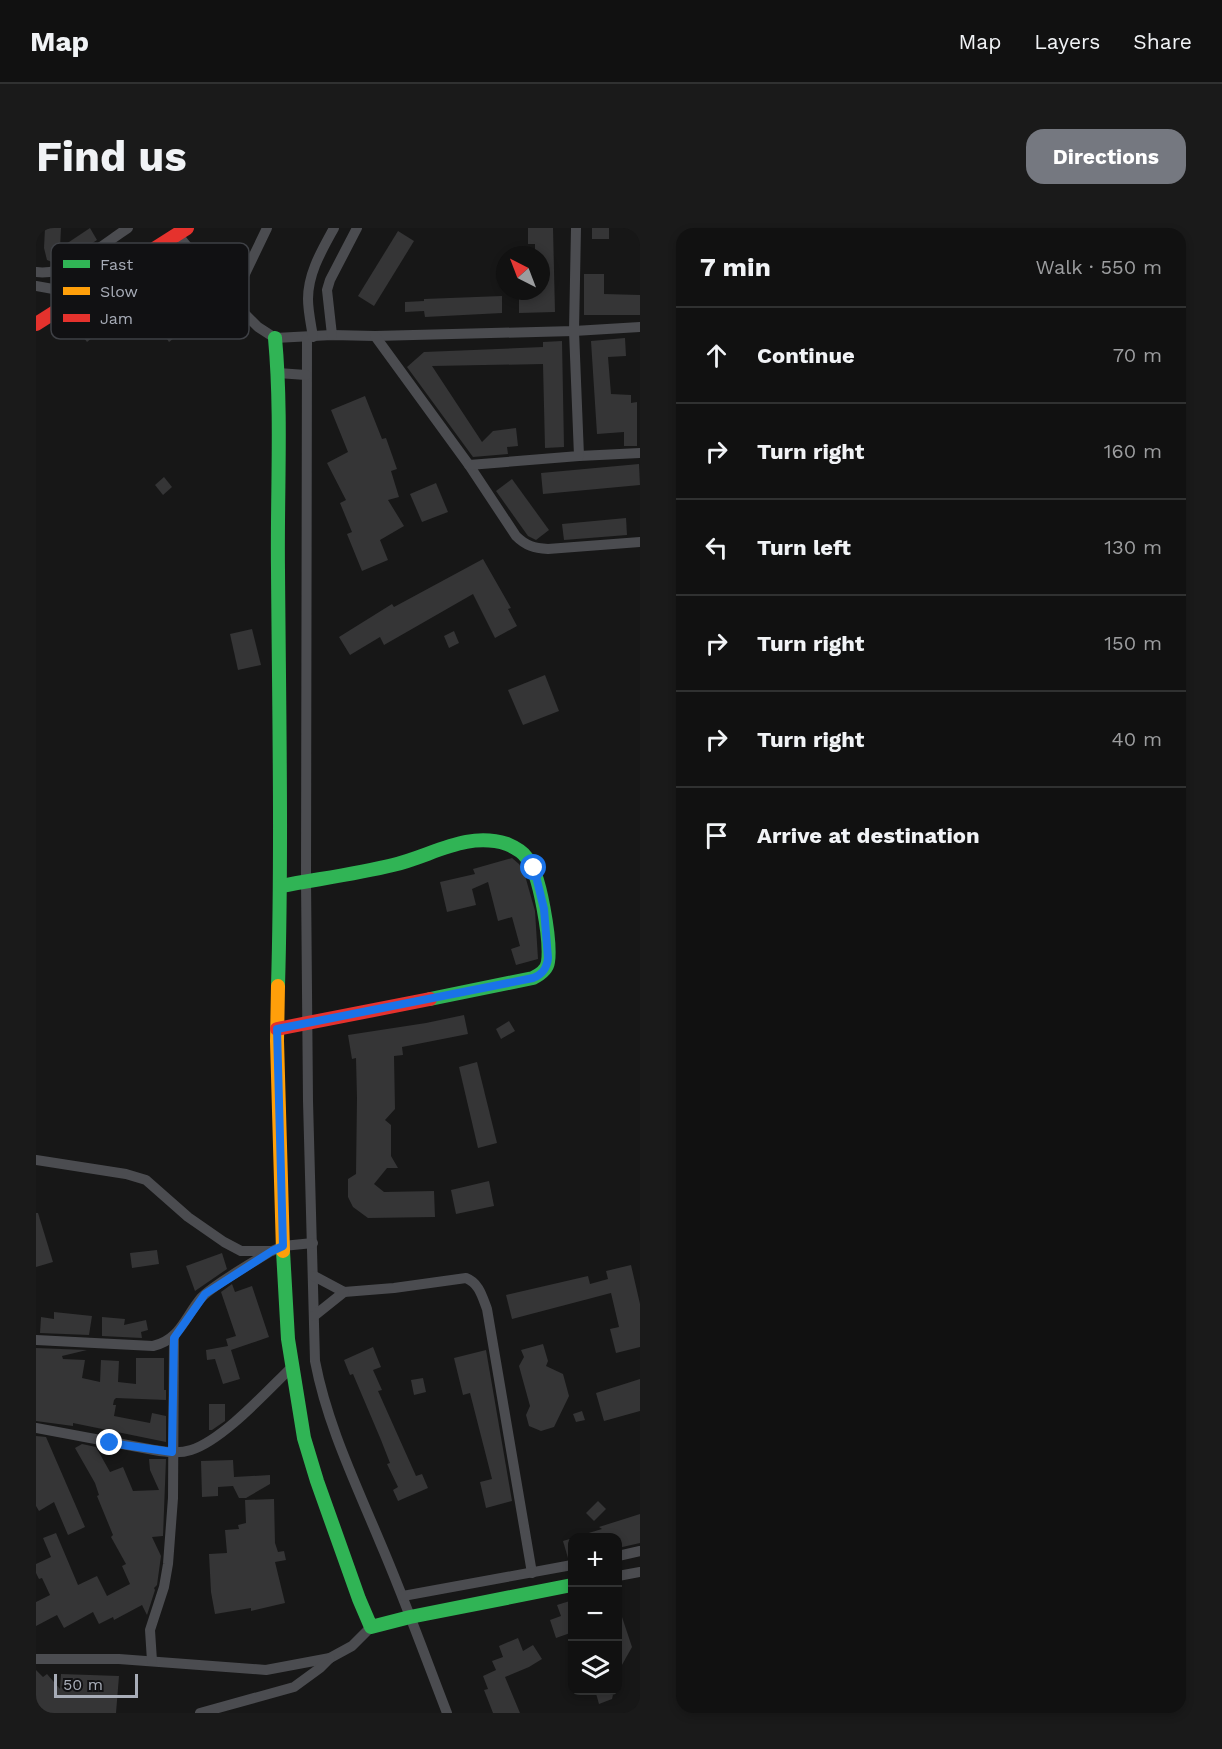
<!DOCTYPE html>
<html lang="en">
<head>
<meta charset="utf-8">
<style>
	body { margin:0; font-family:"Work Sans",sans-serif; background:#1a1a1a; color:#f1f3f6 }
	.controls { position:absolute; right:18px; bottom:18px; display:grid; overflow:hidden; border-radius:12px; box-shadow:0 3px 9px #0003 }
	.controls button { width:54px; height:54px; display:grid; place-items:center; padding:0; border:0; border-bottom:2px solid #303131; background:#111; color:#f1f3f6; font:30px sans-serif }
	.compass { position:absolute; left:460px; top:18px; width:54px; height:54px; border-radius:50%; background:#111; box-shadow:0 3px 9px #0003; rotate:318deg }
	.scale { position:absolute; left:18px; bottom:15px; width:84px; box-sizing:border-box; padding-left:6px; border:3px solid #a8adb8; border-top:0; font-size:16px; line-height:21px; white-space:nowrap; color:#a8adb8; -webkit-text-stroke:4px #111113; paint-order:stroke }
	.stop { position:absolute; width:18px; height:18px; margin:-14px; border:4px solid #1a73e8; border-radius:50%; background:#fff }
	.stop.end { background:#1a73e8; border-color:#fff; box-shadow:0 2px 6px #0008 }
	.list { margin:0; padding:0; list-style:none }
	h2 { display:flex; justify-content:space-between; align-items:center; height:78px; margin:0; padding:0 24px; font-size:26px }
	h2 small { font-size:20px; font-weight:400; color:#9c9d9f }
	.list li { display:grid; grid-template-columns:39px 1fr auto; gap:18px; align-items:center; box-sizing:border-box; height:96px; padding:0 24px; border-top:2px solid #303131 }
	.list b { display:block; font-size:22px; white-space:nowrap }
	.list em { font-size:20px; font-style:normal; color:#9c9d9f }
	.icon { flex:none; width:33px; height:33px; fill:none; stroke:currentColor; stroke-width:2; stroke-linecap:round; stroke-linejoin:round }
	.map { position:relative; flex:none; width:604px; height:1485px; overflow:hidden; border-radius:18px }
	header { display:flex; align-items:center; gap:36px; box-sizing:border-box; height:84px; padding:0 30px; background:#111; border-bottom:2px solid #303131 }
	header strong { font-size:28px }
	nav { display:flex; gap:33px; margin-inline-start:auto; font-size:21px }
	.intro { display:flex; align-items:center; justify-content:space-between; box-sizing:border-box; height:144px; padding:0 36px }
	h1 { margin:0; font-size:42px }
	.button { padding:15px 27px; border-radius:18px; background:#757880; color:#fff; font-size:21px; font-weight:700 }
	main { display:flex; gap:36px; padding:0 36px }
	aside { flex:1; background:#111; border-radius:18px; box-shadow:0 3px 9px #0003 }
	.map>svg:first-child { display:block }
	.building { fill:#353536 }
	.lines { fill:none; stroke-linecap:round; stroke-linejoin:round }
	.street { stroke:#4b4c50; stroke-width:10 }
	.fast { stroke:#30b455; stroke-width:14 }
	.slow { stroke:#ff9f0a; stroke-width:14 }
	.jam { stroke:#e5322d; stroke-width:14 }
	.route { stroke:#1a73e8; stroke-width:8 }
	.key { fill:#111113; stroke:#3e4045; stroke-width:1.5 }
	.key-label { font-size:16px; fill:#a8adb8 }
</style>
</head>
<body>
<header>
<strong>Map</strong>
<nav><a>Map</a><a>Layers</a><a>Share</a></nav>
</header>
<div class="intro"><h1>Find us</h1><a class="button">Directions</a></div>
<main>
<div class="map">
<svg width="604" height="1485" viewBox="0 0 604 1485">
	<rect width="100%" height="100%" fill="#171717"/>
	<g class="building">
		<path d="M 9,0 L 25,0 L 24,20 L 54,0 L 61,12 L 33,30 L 18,35 L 11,32 L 8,20 Z"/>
		<path d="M 492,0 L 517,0 L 519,84 L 483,85 L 483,69 L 494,68 L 493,63 L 505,63 L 505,27 L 499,27 L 499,16 L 492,16 Z"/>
		<rect x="556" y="0" width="17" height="11"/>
		<path d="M 362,3 L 378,13 L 338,78 L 322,68 Z"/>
		<path d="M 548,46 L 568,46 L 568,66 L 604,67 L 604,87 L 548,87 Z"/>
		<path d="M 466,68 L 466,85 L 389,89 L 388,83 L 369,84 L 369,74 L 388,73 L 388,71 Z"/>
		<path d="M 89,77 L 99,93 L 76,109 L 70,98 L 51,114 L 45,106 L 58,94 Z"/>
		<path d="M 136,99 L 142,107 L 133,114 L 127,105 Z"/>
		<path d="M 589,110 L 590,128 L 572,129 L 575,166 L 595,167 L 595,175 L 601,174 L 601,218 L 588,218 L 588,204 L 561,206 L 555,113 Z"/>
		<path d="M 526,113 L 528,219 L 509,220 L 507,136 L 396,138 L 446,214 L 457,203 L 480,200 L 482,218 L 471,219 L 472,226 L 437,229 L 371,139 L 388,124 L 507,119 L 507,114 Z"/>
		<path d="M 329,168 L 346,211 L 350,210 L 361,241 L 355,243 L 363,269 L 352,272 L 368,298 L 344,312 L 352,332 L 326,343 L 311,306 L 316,304 L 304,275 L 310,272 L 291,235 L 312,224 L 295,182 Z"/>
		<path d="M 603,236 L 604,257 L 507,266 L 505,245 Z"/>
		<path d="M 128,249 L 136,259 L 127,267 L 119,257 Z"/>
		<path d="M 476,251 L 513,302 L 500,312 L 492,308 L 460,263 Z"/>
		<path d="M 400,255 L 412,284 L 386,294 L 374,266 Z"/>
		<path d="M 590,290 L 591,307 L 528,312 L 526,296 Z"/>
		<path d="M 447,331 L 475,380 L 472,381 L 481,398 L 459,410 L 437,366 L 348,417 L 344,409 L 314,427 L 303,409 L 356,376 L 358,379 Z"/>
		<path d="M 216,401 L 225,437 L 202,442 L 194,406 Z"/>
		<path d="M 418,403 L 423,415 L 413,420 L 408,408 Z"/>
		<path d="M 509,447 L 523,483 L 487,497 L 472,462 Z"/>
		<path d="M 476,630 L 483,636 L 488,644 L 499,683 L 502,731 L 480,737 L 475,721 L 484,718 L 476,689 L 462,693 L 452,654 L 436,661 L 440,677 L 411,684 L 404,654 L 439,646 L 437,641 Z"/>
		<path d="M 428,787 L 432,806 L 366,819 L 367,827 L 358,828 L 359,881 L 349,892 L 355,897 L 355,928 L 362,940 L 351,940 L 338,956 L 348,964 L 398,963 L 399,989 L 332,990 L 317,979 L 312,969 L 312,951 L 320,946 L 321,870 L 320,830 L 316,831 L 312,807 L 390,795 Z"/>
		<path d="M 473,793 L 479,803 L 465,811 L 460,801 Z"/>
		<path d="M 441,834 L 461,915 L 442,920 L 423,839 Z"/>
		<path d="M 453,953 L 458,978 L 420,986 L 415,962 Z"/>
		<path d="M 0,985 L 2,985 L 17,1034 L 0,1039 Z"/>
		<path d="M 121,1022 L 123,1036 L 96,1040 L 94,1025 Z"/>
		<path d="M 186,1025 L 191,1041 L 159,1063 L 150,1038 Z"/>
		<path d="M 595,1037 L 604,1076 L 604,1119 L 580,1125 L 574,1101 L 583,1099 L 575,1065 L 476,1091 L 470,1067 L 552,1048 L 554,1056 L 572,1051 L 570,1043 Z"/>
		<path d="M 196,1056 L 199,1064 L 216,1058 L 233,1109 L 195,1122 L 204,1151 L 187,1156 L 179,1131 L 171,1132 L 170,1122 L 192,1118 L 190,1111 L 200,1108 L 185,1064 Z"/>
		<path d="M 18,1084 L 56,1088 L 53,1107 L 4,1105 L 5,1089 L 18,1091 Z"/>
		<path d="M 66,1089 L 89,1091 L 88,1097 L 110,1092 L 112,1102 L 105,1104 L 106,1110 L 66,1108 Z"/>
		<path d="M 507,1116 L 512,1133 L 510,1138 L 527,1146 L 533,1168 L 518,1199 L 505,1203 L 493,1198 L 490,1187 L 494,1178 L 483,1138 L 488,1129 L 485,1122 Z"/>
		<path d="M 337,1119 L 345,1139 L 337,1142 L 346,1162 L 342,1163 L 380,1248 L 386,1246 L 392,1260 L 362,1273 L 357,1262 L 362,1259 L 351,1236 L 354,1235 L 345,1212 L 317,1146 L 314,1147 L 308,1132 Z"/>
		<path d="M 0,1120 L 51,1122 L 26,1128 L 27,1131 L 49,1132 L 46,1150 L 64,1154 L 65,1132 L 83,1133 L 82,1154 L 100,1156 L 100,1130 L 128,1130 L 128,1162 L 130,1162 L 130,1172 L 80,1170 L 78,1172 L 77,1177 L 80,1177 L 78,1188 L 114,1195 L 116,1185 L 130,1188 L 130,1214 L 37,1195 L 37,1198 L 0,1193 Z"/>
		<path d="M 450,1122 L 476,1273 L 450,1280 L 444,1254 L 456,1251 L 434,1165 L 427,1167 L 418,1130 Z"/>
		<path d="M 387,1150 L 390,1164 L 378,1167 L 375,1152 Z"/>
		<path d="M 604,1151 L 604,1183 L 568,1193 L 560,1165 Z"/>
		<path d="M 173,1176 L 189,1176 L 189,1193 L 176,1202 L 173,1202 Z"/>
		<path d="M 546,1183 L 549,1192 L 540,1194 L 537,1186 Z"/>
		<path d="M 0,1208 L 10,1209 L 49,1299 L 32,1307 L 18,1274 L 3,1283 L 0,1278 Z"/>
		<path d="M 46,1216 L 60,1219 L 74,1244 L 87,1239 L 97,1263 L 123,1262 L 114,1242 L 113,1231 L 130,1231 L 127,1308 L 116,1309 L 125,1328 L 121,1357 L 118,1360 L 119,1362 L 111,1387 L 106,1377 L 78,1392 L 77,1389 L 63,1396 L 57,1384 L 28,1400 L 21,1387 L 0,1398 L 0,1374 L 14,1367 L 6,1350 L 3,1351 L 0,1345 L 0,1336 L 15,1329 L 7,1310 L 20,1305 L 42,1357 L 61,1348 L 71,1368 L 94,1356 L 86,1338 L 90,1336 L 75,1309 L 77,1307 L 61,1268 L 63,1267 L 59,1255 L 39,1220 Z"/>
		<path d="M 197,1232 L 198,1249 L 234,1247 L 234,1256 L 210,1270 L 203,1270 L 197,1258 L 182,1259 L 182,1268 L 166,1269 L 165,1233 Z"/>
		<path d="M 238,1271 L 239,1315 L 242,1324 L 248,1323 L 250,1332 L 239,1334 L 249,1375 L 215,1383 L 215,1380 L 179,1386 L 175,1364 L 173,1326 L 191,1325 L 189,1302 L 203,1301 L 202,1297 L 210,1295 L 209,1272 Z"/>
		<path d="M 562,1273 L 570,1281 L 558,1293 L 550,1285 Z"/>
		<path d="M 604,1286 L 604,1315 L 582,1320 L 582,1310 L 546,1310 L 546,1307 L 566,1301 L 563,1299 Z"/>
		<path d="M 537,1310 L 537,1330 L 532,1330 L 527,1313 Z"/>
		<path d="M 537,1372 L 537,1404 L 520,1410 L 514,1392 L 525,1388 L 521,1377 Z"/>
		<path d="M 583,1380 L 596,1419 L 582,1444 L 582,1381 Z"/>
		<path d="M 482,1410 L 487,1423 L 497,1417 L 506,1431 L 493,1439 L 469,1449 L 484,1485 L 457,1485 L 448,1462 L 452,1461 L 447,1448 L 460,1442 L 456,1433 L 467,1429 L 463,1418 Z"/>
		<path d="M 0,1442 L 7,1449 L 11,1446 L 24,1461 L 25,1446 L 83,1448 L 80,1485 L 0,1485 Z"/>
		<path d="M 559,1462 L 578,1462 L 576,1471 L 563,1476 Z"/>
	</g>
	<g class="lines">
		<g class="street">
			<path d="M 141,6 L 196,73 L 222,99 L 239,110 L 296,107 L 339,108 L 538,103 L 604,99"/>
			<path d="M 0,44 C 31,49 67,16 92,0"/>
			<path d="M 0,58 L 28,63"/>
			<path d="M 196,73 L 231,0"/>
			<path d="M 296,107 L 291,62 L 294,52 L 321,0"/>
			<path d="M 339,108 L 433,237 L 480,308 C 490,318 498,320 512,321 L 604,314"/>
			<path d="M 271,109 L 270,652 L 272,873 L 279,1133 C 291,1196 319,1254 344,1314 C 368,1370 389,1428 411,1485"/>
			<path d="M 277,109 C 275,96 272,83 272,71 C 272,45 286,22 298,0"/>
			<path d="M 242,145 L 270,147"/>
			<path d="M 543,228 L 604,225"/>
			<path d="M 433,237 L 543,228 L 538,103 L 540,0"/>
			<path d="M 0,932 L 90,946 L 110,952 L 152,989 L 188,1014 L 205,1023 L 236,1023 L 247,1018 L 277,1015"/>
			<path d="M 278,1048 L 308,1064 L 358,1060 L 430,1050 C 443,1055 446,1068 451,1081 L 496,1345"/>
			<path d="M 278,1088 L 308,1064"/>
			<path d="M 0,1112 L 117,1118 C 144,1112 149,1089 165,1070 C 178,1056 218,1034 235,1023"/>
			<path d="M 0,1200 L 118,1222 C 130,1224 143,1226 155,1222 C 187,1212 231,1163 256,1139"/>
			<path d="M 582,1328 L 604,1323"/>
			<path d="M 582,1348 L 604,1344"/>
			<path d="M 367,1368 L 536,1337"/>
			<path d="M 0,1431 L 83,1431 L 230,1442 L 294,1430 L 316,1418 L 335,1399"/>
			<path d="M 116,1433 L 114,1402 L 128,1359 L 132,1336 L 137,1270 L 138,1110"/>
			<path d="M 164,1485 L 258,1459 L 284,1440 L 294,1430"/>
		</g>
		<g class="fast">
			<path d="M 239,110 C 246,186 241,264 242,341 C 243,480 246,619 242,758"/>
			<path d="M 245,658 C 282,651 320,646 357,637 C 396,628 430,603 471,616 C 478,619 486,623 490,629 C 504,643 515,714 512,734 C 511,742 503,747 497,750 L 394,771"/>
			<path d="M 247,1023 L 252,1111 L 268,1210 L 281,1253 L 323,1371 L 335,1399 L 374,1389 L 536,1357"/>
		</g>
		<path class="slow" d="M 242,758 L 241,813 L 247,1023"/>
		<g class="jam">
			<path d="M 0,96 L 151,0"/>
			<path d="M 241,801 L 394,771"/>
		</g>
	</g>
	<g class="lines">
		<path class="route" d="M 74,1215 L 136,1224 L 138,1110 L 169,1066 L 236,1023 L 247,1018 L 241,801 L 497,750 C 507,746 511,740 512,730 L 508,681 L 498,640"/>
	</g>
	<rect x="15" y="15" width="198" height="96" rx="9" class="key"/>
	<rect x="27" y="32" width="27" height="8" fill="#30b455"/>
	<rect x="27" y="59" width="27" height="8" fill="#ff9f0a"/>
	<rect x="27" y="86" width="27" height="8" fill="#e5322d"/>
	<g class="key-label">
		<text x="64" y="42">Fast</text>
		<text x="64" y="69">Slow</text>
		<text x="64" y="96">Jam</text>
	</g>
</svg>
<div class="controls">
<button>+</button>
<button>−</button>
<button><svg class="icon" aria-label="layers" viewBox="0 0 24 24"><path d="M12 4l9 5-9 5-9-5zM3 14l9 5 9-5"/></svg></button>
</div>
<svg class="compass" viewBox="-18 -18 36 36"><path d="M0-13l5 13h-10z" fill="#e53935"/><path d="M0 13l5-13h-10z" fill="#9c9d9f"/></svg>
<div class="scale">50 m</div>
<div class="stop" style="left:498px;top:640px"></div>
<div class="stop end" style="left:74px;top:1215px"></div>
</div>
<aside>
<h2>7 min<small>Walk · 550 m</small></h2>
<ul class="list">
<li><svg class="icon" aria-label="ahead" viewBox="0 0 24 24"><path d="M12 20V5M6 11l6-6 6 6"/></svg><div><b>Continue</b></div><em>70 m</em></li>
<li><svg class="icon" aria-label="right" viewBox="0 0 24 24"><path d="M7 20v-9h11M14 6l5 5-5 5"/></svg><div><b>Turn right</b></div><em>160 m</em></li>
<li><svg class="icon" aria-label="left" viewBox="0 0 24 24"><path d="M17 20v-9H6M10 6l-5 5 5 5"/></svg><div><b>Turn left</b></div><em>130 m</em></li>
<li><svg class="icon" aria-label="right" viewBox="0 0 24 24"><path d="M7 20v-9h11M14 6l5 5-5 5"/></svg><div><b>Turn right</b></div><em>150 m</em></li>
<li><svg class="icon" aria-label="right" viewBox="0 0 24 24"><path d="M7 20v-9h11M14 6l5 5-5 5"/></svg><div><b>Turn right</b></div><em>40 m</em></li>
<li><svg class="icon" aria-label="arrive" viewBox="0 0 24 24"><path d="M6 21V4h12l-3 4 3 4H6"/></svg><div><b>Arrive at destination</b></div></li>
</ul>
</aside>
</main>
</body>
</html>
